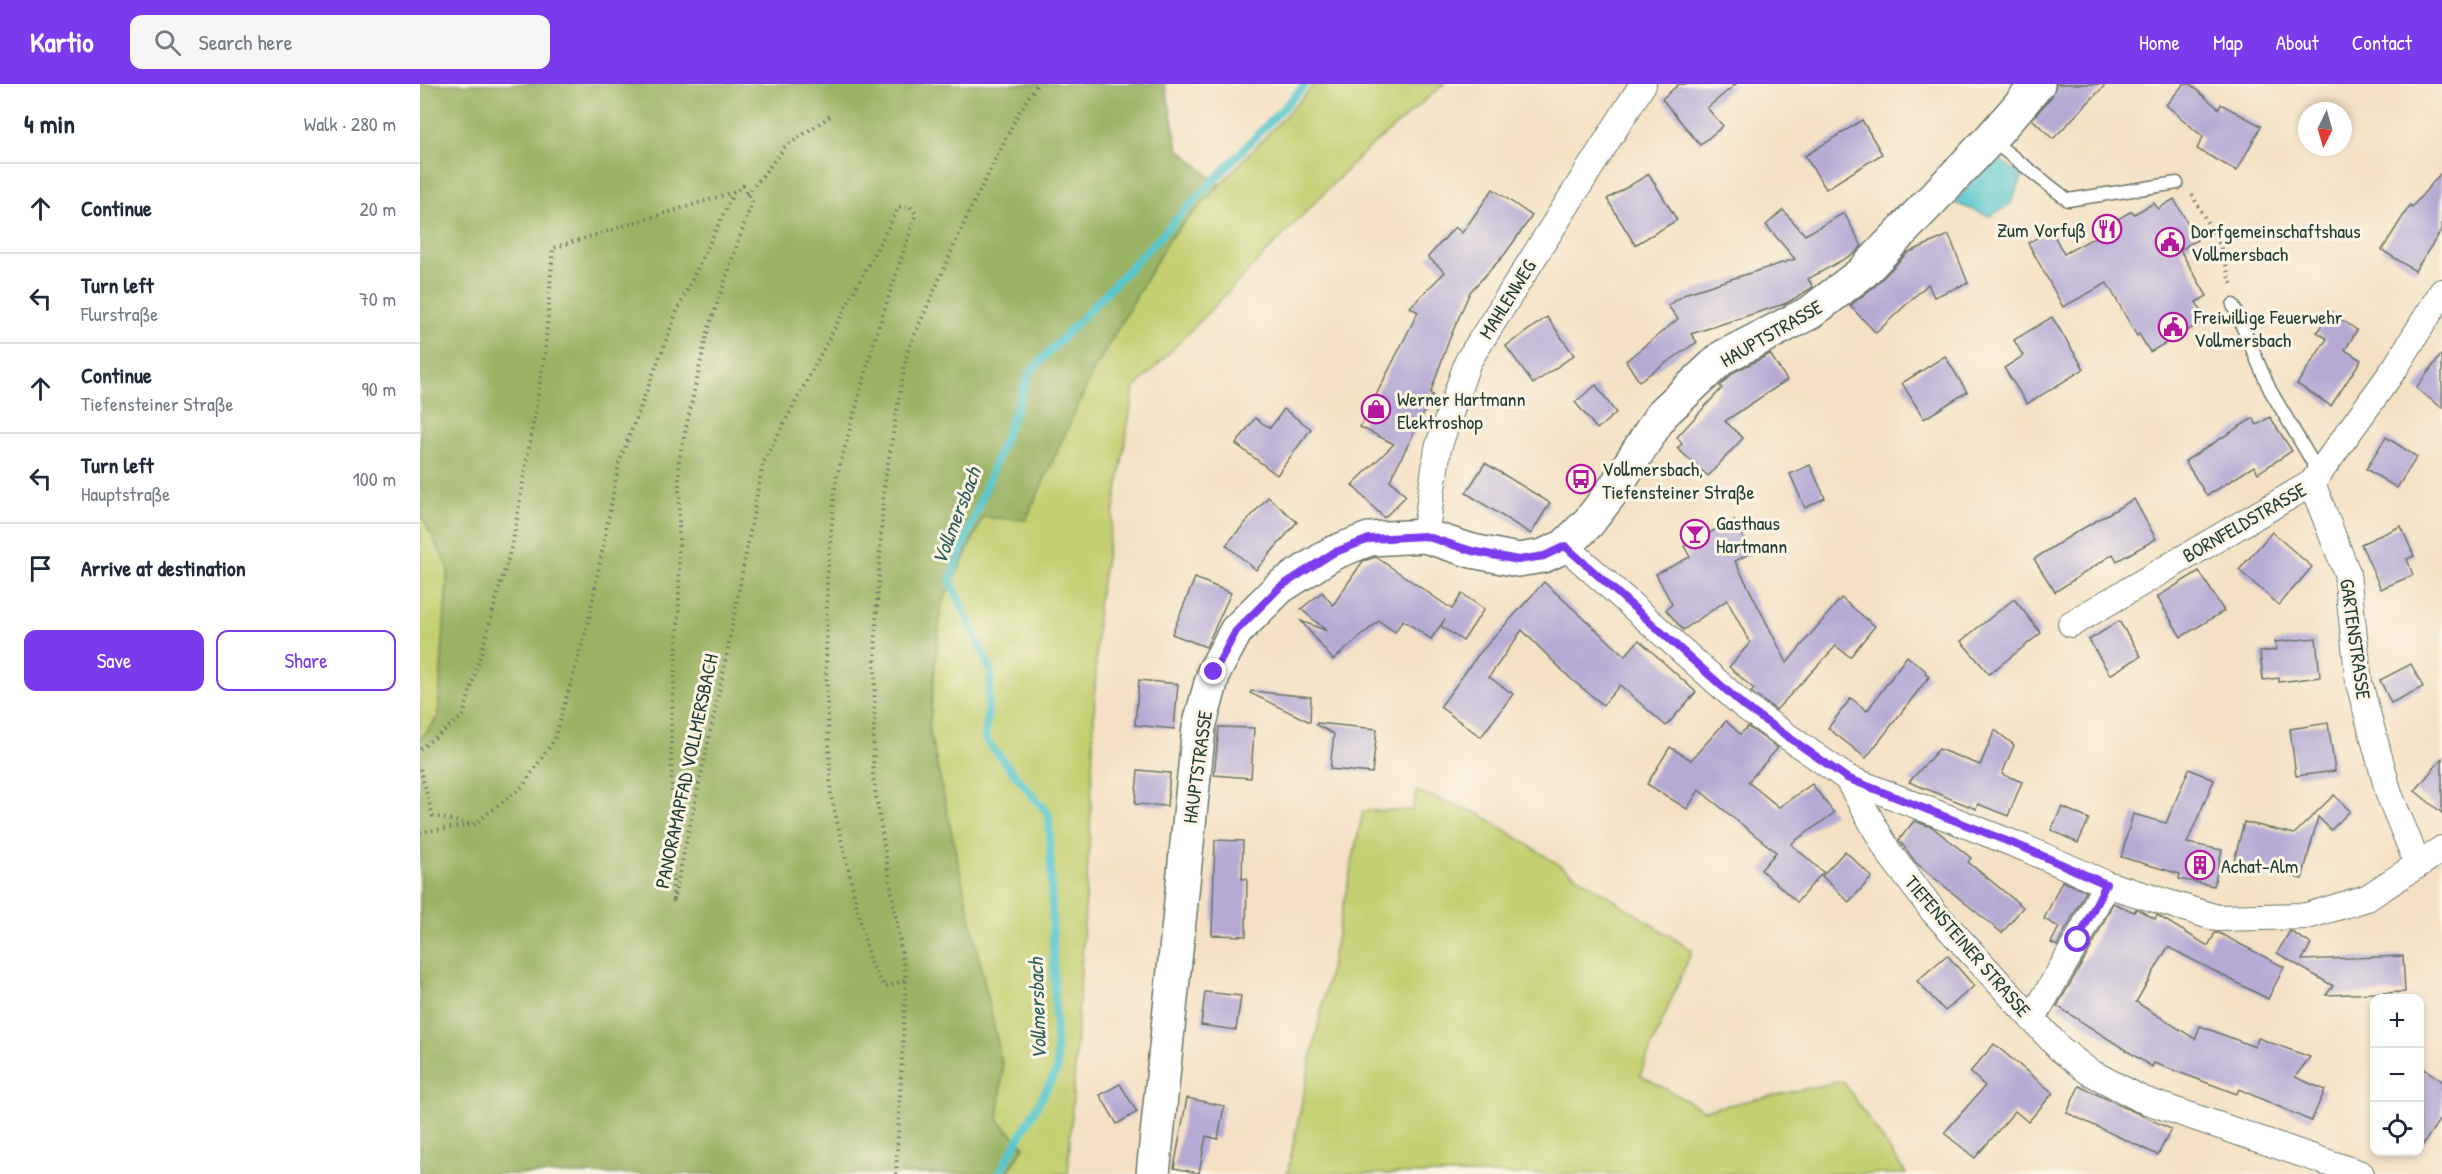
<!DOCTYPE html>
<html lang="en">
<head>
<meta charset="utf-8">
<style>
	body { margin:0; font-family:"Patrick Hand",sans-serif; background:#f6f6f7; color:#1f2937 }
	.controls { position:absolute; right:18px; bottom:18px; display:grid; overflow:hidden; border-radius:12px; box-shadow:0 3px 9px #0003 }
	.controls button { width:54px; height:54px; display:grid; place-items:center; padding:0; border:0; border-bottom:2px solid #e0e1e3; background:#fff; color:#1f2937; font:30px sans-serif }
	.compass { position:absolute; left:1878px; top:18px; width:54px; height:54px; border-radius:50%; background:#fff; box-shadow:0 3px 9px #0003; rotate:185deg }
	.stop { position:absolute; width:18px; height:18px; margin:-14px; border:4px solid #7c3aed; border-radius:50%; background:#fff }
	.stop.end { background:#7c3aed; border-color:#fff; box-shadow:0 2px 6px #0008 }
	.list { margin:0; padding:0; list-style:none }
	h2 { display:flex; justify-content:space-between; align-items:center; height:78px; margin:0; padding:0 24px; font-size:26px }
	h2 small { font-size:20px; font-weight:400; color:#747a83 }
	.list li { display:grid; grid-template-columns:39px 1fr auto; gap:18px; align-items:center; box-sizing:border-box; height:90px; padding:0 24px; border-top:2px solid #e0e1e3 }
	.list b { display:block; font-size:22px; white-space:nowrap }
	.list p { margin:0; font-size:20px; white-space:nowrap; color:#747a83 }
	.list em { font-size:20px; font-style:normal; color:#747a83 }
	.actions { display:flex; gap:12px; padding:18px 24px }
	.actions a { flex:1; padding:14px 0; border:2px solid #7c3aed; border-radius:12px; text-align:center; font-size:21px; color:#7c3aed }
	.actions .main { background:#7c3aed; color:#fff }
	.icon { flex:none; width:33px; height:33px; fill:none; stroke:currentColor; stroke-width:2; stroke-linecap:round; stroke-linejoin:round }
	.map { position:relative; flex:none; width:2022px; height:1090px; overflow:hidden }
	header { display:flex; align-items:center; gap:36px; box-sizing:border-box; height:84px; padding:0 30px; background:#7c3aed; color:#fff }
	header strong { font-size:28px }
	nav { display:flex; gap:33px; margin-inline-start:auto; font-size:21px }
	.search { width:420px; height:54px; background:#f6f6f7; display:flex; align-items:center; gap:15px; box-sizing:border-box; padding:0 21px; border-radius:12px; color:#747a83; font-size:22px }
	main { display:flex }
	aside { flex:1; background:#fff }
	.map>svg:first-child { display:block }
	.green { fill:#c3cf71; stroke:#718652; stroke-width:1.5 }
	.forest { fill:#9ab263; stroke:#5c784c; stroke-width:1.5 }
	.water { fill:#59c7cd; stroke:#3c8280; stroke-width:1.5 }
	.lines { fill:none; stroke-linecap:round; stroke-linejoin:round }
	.stream { stroke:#59c7cd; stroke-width:8 }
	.building { fill:#b6aad4 }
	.lane-casing { stroke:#6a7667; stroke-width:15 }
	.street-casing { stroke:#6a7667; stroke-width:28 }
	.secondary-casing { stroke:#6a7667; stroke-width:36 }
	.path { stroke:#6a7667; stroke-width:4; stroke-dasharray:1.5 4.5; stroke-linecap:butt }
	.lane { stroke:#fff; stroke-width:12 }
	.street { stroke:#fff; stroke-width:26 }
	.secondary { stroke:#fff; stroke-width:33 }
	.route { stroke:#7c3aed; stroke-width:8 }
	.labels { text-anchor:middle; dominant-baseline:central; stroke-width:6; stroke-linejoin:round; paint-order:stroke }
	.poi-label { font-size:20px; fill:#1f3d34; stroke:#fcf5e5; text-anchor:start }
	.street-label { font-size:20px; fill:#1f3d34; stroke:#fcf5e5 }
	.water-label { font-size:21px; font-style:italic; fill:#2e605a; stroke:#fcf5e5 }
</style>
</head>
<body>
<header>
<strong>Kartio</strong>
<div class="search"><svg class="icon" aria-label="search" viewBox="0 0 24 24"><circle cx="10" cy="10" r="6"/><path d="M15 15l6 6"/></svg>Search here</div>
<nav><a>Home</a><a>Map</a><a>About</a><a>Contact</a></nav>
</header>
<main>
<aside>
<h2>4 min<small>Walk · 280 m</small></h2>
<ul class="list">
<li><svg class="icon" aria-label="ahead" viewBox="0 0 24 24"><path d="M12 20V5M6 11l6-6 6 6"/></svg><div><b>Continue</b></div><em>20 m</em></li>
<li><svg class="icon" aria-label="left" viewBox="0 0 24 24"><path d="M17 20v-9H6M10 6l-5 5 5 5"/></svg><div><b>Turn left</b><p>Flurstraße</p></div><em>70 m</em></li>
<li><svg class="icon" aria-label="ahead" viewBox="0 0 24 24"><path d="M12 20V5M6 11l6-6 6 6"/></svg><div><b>Continue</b><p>Tiefensteiner Straße</p></div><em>90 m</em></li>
<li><svg class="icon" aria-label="left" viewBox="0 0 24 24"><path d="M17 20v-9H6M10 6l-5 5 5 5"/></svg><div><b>Turn left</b><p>Hauptstraße</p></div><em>100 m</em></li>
<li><svg class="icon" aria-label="arrive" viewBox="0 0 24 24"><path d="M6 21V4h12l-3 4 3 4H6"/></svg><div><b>Arrive at destination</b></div></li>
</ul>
<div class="actions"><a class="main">Save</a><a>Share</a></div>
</aside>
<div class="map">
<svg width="2022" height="1090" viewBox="0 0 2022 1090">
	<rect width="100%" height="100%" fill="#fcf5e5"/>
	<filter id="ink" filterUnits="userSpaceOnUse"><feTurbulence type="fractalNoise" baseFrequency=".0167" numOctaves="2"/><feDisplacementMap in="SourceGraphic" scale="12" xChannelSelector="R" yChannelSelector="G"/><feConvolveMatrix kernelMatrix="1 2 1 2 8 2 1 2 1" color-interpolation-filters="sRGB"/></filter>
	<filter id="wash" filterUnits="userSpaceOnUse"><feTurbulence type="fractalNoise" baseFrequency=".008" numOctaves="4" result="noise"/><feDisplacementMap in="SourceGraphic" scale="24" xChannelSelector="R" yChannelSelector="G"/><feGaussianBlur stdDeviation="1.35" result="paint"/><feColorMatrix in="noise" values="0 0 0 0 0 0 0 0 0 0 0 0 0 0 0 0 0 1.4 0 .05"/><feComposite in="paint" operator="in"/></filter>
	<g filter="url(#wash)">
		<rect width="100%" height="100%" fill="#f4e1c5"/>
		<g class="green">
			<path d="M 895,0 L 1024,0 L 939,73 L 714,305 L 678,522 L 670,748 L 648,1090 L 587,1090 L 604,1062 L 578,1036 L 583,984 L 509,645 L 521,523 L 563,433 L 606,436 L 673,288 L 749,155 Z"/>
			<path d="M 0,429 L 28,483 L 18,633 L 0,656 Z"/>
			<path d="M 997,707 L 1060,730 L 1272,866 L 1220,991 L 1284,1026 L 1423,997 L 1486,1090 L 867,1090 L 943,727 L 992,726 Z"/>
		</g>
		<path class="forest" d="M 0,0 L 745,0 L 758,64 L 800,101 L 749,155 L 673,288 L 606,436 L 563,433 L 521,523 L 509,645 L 583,984 L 578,1036 L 604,1062 L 587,1090 L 0,1090 L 0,656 L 18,633 L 28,483 L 0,429 Z"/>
		<path class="water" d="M 1579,75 L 1603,92 L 1590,121 L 1570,132 L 1534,119 L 1570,77 Z"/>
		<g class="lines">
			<path class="stream" d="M 579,1090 L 637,986 L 629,731 L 565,655 L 571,588 L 530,496 L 610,288 L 886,0"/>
		</g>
		<g id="blocks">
			<g class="building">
				<path d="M 1259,0 L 1316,0 L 1287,24 L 1303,42 L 1280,61 L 1242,15 Z"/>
				<path d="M 1636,0 L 1686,0 L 1633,55 L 1612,35 L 1632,12 Z"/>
				<path d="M 1764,0 L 1770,0 L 1799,25 L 1801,20 L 1841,42 L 1817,87 L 1777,65 L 1783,53 L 1746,21 Z"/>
				<path d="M 1442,36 L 1462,70 L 1406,105 L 1385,72 Z"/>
				<path d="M 2022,88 L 2022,145 L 1995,187 L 1962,166 L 1990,121 L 1992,123 Z"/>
				<path d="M 1229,90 L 1257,136 L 1215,161 L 1187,115 Z"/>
				<path d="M 1073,105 L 1112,132 L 1085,170 L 1050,208 L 1029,256 L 1010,310 L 1013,311 L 970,396 L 986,412 L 964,434 L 932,401 L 974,360 L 940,343 L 998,228 L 990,223 L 1025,188 L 1008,173 L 1035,143 L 1042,149 Z"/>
				<path d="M 1754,115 L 1777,156 L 1760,166 L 1787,212 L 1776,218 L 1786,236 L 1730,268 L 1719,250 L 1717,252 L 1687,199 L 1643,223 L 1608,159 L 1631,146 L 1644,170 L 1683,149 L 1681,144 L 1712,127 L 1714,130 L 1734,119 L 1738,125 Z"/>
				<path d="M 1363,126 L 1385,151 L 1424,129 L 1442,162 L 1435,169 L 1388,195 L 1393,203 L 1367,219 L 1271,250 L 1277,258 L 1219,297 L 1206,277 L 1258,235 L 1248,222 L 1267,209 L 1375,175 L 1346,141 Z"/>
				<path d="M 1529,151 L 1548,199 L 1514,213 L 1508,200 L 1456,249 L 1430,222 L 1456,201 L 1487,169 Z"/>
				<path d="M 1910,228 L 1937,246 L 1925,266 L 1941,276 L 1911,322 L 1877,300 L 1907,255 L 1897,248 Z"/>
				<path d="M 1127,233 L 1154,271 L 1113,300 L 1086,262 Z"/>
				<path d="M 1632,233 L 1664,285 L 1607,320 L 1584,284 L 1603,272 L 1594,256 Z"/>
				<path d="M 1350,270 L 1367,296 L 1305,337 L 1323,354 L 1288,392 L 1257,364 L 1262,360 L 1257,353 L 1302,304 L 1300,302 L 1314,288 Z"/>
				<path d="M 2022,270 L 2022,324 L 1996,304 Z"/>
				<path d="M 1525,272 L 1547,308 L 1504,335 L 1482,299 Z"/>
				<path d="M 1176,301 L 1196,329 L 1177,345 L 1155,318 Z"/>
				<path d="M 864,325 L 891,345 L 857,391 L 816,360 L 835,334 L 850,344 Z"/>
				<path d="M 1850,333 L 1872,367 L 1838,389 L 1834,382 L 1787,412 L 1765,377 L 1833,334 L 1837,341 Z"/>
				<path d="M 1966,353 L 1997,373 L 1977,404 L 1946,385 Z"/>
				<path d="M 1065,379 L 1130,419 L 1111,450 L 1046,409 Z"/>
				<path d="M 1390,381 L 1405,414 L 1385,424 L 1370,390 Z"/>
				<path d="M 848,413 L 877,438 L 836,486 L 806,461 Z"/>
				<path d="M 1714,415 L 1736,455 L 1697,477 L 1693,470 L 1635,508 L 1614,475 L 1655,449 Z"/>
				<path d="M 1314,436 L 1331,469 L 1315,477 L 1367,579 L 1421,514 L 1455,542 L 1430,573 L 1416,562 L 1356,626 L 1331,608 L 1334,605 L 1309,583 L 1330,559 L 1307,516 L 1263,546 L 1246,526 L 1252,520 L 1236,490 L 1270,473 L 1264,462 Z"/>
				<path d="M 1981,442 L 1994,472 L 1987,475 L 1993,491 L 1961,505 L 1941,460 Z"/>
				<path d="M 1852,448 L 1892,483 L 1859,521 L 1819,486 Z"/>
				<path d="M 956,473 L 1032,525 L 1042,510 L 1064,525 L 1043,557 L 1021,542 L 1025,535 L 1011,555 L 983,536 L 975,548 L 959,537 L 913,576 L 881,537 L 907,547 L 881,525 L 902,508 L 913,521 L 943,477 Z"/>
				<path d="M 1779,487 L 1804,527 L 1761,553 L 1737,513 Z"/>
				<path d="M 775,494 L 811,509 L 786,563 L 752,550 Z"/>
				<path d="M 1124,498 L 1205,572 L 1219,556 L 1276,608 L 1246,642 L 1200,601 L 1183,621 L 1150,594 L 1102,546 L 1069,593 L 1093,610 L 1061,653 L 1020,623 L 1058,571 Z"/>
				<path d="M 1594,515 L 1621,549 L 1569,590 L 1541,557 Z"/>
				<path d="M 1699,537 L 1721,572 L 1690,591 L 1669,556 Z"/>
				<path d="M 1896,554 L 1900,593 L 1859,598 L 1859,594 L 1843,596 L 1840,568 L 1856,566 L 1855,558 Z"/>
				<path d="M 1487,572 L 1506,587 L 1505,589 L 1509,593 L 1446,674 L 1408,644 L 1431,614 L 1447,627 Z"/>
				<path d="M 1991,580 L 2003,603 L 1971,619 L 1960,596 Z"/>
				<path d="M 719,596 L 758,600 L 754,645 L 715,641 Z"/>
				<path d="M 831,607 L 891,613 L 890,638 L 830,609 Z"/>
				<path d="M 1306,637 L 1320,650 L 1328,643 L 1358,664 L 1328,698 L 1359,723 L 1392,700 L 1414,729 L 1371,760 L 1403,788 L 1377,818 L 1341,786 L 1356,768 L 1279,706 L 1267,725 L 1227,700 L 1250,663 L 1271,676 Z"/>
				<path d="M 897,639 L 957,645 L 952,689 L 910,685 L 914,650 L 896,641 Z"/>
				<path d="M 1908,639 L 1915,687 L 1876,692 L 1870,645 Z"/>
				<path d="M 799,643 L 834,644 L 831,694 L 794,691 Z"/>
				<path d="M 1575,646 L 1594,661 L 1582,690 L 1602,698 L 1588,732 L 1558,720 L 1556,725 L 1489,698 L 1519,665 L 1560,681 Z"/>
				<path d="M 2022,674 L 2022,729 L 1995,707 Z"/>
				<path d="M 1769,685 L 1794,696 L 1767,759 L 1802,766 L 1794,802 L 1759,795 L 1760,790 L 1701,773 L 1713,730 L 1746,739 Z"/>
				<path d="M 718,686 L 750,689 L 747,722 L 715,720 Z"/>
				<path d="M 1914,711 L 1930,727 L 1911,746 L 1898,733 L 1882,795 L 1814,777 L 1824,738 L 1874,750 Z"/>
				<path d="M 1642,723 L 1669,735 L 1658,759 L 1631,746 Z"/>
				<path d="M 1494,737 L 1512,743 L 1551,774 L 1548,778 L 1603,823 L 1582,849 L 1496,779 L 1479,756 Z"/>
				<path d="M 795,756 L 823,757 L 822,795 L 827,795 L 826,852 L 792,851 Z"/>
				<path d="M 1425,767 L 1452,793 L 1429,818 L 1402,792 Z"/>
				<path d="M 1642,797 L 1666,807 L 1637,862 L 1631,859 L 1639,843 L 1624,835 Z"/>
				<path d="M 1693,819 L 1714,828 L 1716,825 L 1719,826 L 1735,835 L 1737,831 L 1788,862 L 1795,849 L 1799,849 L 1864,883 L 1848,915 L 1748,863 L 1716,918 L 1775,955 L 1780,942 L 1835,963 L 1838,954 L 1890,973 L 1875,993 L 1905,1006 L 1891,1037 L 1819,1005 L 1817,1010 L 1734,979 L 1732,983 L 1637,922 L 1671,864 Z"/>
				<path d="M 1870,847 L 1891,860 L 1882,876 L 1983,872 L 1985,908 L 1906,911 L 1913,902 L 1857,869 Z"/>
				<path d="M 1527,871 L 1554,902 L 1525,927 L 1497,897 Z"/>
				<path d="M 785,908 L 821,912 L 816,946 L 781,941 Z"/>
				<path d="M 1574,960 L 1633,1009 L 1608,1038 L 1595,1027 L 1555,1074 L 1524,1049 L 1565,1002 L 1550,988 Z"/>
				<path d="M 2000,982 L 2022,997 L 2022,1032 L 2000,1065 Z"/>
				<path d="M 700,1000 L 717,1028 L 697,1040 L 680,1011 Z"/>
				<path d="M 1659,1002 L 1751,1045 L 1738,1071 L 1647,1029 Z"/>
				<path d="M 767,1014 L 804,1022 L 798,1055 L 786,1052 L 779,1089 L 754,1084 Z"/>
			</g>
		</g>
	</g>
	<g filter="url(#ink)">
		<use href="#blocks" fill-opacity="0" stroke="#6a7667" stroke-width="1.5"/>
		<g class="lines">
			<g class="lane-casing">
				<g id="lane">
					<path d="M 1570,55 L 1648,116 L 1757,99"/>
					<path d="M 1813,221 L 1850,306 L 1893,379 L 1893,392"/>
				</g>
			</g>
			<g class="street-casing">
				<g id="street">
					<path d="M 1892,399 L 1927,489 L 1939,599 L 1969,710 L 1998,781"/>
					<path d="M 1005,452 L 1018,364 L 1048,277 L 1223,0"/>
					<path d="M 1145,462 L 1324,622 L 1427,694 L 1469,769 L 1514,828 L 1640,965 L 1668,987 L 1721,1015 L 1941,1090"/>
					<path d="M 1651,540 L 1892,399 L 1975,284 L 2022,208"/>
					<path d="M 1427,694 L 1607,765 L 1686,800 L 1797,834 L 1887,832 L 1947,814 L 2022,765"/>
					<path d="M 1612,935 L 1658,856 L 1686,800"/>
				</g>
			</g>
			<g class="secondary-casing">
				<path id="secondary" d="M 733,1090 L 779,643 L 794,588 L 816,547 L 860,503 L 913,469 L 949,455 L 1005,452 L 1052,467 L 1098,476 L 1123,472 L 1145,462 L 1169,438 L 1194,405 L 1242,330 L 1303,273 L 1391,228 L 1443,188 L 1570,55 L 1618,0"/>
			</g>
			<g class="path">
				<path d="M 327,111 L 365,63 L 413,30"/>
				<path d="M 1772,111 L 1800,161 L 1812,202"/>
				<path d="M 0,665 L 43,632 L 93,457 L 125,269 L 133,164 L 314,108"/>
				<path d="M 0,685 L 13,732 L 49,740"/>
				<path d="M 0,748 L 53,741 L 103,702 L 134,656 L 168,540 L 199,379 L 258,225 L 314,108 L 323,102 L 332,118 L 287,249 L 259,376 L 259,529 L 251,642 L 253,819 L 304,585 L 343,379 L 479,123 L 490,122 L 496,130 L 456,251 L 416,395 L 407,495 L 406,585 L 411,712 L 450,878 L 465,903 L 486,896"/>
				<path d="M 476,1090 L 486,896 L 453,693 L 456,537 L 464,402 L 487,268 L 550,126 L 599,28 L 617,0"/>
			</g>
			<use href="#lane" class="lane"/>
			<use href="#street" class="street"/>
			<use href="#secondary" class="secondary"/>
		</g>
	</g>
	<g class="lines" filter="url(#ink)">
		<path class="route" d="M 794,588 L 816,547 L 860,503 L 913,469 L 949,455 L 1005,452 L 1052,467 L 1098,476 L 1124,472 L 1145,462 L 1324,622 L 1427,694 L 1607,765 L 1686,800 L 1658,856"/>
	</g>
	<defs>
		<g id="restaurant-ring" transform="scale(1.5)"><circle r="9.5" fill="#fcf5e5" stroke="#b5179e" stroke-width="1.5"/><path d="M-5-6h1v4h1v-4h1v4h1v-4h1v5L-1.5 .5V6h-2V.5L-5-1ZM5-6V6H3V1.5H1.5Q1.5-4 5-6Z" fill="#b5179e"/></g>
		<g id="civic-ring" transform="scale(1.5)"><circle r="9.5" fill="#fcf5e5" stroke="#b5179e" stroke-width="1.5"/><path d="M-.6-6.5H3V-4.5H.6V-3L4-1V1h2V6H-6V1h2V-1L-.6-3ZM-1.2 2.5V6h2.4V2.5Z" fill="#b5179e"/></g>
		<g id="shop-ring" transform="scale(1.5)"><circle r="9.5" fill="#fcf5e5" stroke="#b5179e" stroke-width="1.5"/><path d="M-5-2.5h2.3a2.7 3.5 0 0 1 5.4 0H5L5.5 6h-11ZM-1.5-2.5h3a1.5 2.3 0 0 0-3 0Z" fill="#b5179e"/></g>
		<g id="bus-ring" transform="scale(1.5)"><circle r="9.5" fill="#fcf5e5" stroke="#b5179e" stroke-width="1.5"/><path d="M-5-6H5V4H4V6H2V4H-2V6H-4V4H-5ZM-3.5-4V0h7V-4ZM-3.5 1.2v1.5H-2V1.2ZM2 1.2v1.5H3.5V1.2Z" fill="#b5179e"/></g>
		<g id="bar-ring" transform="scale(1.5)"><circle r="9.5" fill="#fcf5e5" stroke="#b5179e" stroke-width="1.5"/><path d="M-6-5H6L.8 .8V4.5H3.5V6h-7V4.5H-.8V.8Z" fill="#b5179e"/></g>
		<g id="building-ring" transform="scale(1.5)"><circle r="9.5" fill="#fcf5e5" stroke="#b5179e" stroke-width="1.5"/><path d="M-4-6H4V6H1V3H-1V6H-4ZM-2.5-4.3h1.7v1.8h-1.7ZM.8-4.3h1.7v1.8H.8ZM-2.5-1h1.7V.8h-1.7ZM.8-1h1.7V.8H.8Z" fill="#b5179e"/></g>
	</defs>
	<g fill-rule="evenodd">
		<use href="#restaurant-ring" x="1687" y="145"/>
		<use href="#civic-ring" x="1750" y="158"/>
		<use href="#civic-ring" x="1753" y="243"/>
		<use href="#shop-ring" x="956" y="325"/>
		<use href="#bus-ring" x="1161" y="395"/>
		<use href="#bar-ring" x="1275" y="450"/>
		<use href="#building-ring" x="1780" y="781"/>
	</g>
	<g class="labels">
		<g class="poi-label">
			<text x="1666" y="145" text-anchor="end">Zum Vorfuß</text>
			<text x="1771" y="146">Dorfgemeinschaftshaus<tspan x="1771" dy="23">Vollmersbach</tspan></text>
			<text x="1774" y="232">Freiwillige Feuerwehr<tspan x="1774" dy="23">Vollmersbach</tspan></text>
			<text x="977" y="314">Werner Hartmann<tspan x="977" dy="23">Elektroshop</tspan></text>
			<text x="1182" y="384">Vollmersbach,<tspan x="1182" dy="23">Tiefensteiner Straße</tspan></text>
			<text x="1296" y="438">Gasthaus<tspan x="1296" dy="23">Hartmann</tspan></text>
			<text x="1801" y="781">Achat-Alm</text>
		</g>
		<g class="street-label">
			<text transform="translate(1087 215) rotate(-58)">MAHLENWEG</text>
			<text transform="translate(1351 249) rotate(-30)">HAUPTSTRASSE</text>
			<text transform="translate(1824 438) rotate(-30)">BORNFELDSTRASSE</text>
			<text transform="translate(1936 555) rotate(82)">GARTENSTRASSE</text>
			<text transform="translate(777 683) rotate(-82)">HAUPTSTRASSE</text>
			<text transform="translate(266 687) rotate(-78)">PANORAMAPFAD VOLLMERSBACH</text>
			<text transform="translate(1548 862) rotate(49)">TIEFENSTEINER STRASSE</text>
		</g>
		<g class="water-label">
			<text transform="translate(536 432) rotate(-69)">Vollmersbach</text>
			<text transform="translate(617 925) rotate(-92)">Vollmersbach</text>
		</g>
	</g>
</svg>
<div class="controls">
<button>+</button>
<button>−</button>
<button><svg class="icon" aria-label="locate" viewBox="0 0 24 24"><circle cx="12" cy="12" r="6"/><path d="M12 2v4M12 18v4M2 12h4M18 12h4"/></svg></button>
</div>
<svg class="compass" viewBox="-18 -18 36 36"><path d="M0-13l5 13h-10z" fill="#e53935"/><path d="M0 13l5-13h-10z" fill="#747a83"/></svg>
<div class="stop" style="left:1658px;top:856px"></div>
<div class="stop end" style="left:794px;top:588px"></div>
</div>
</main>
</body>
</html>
